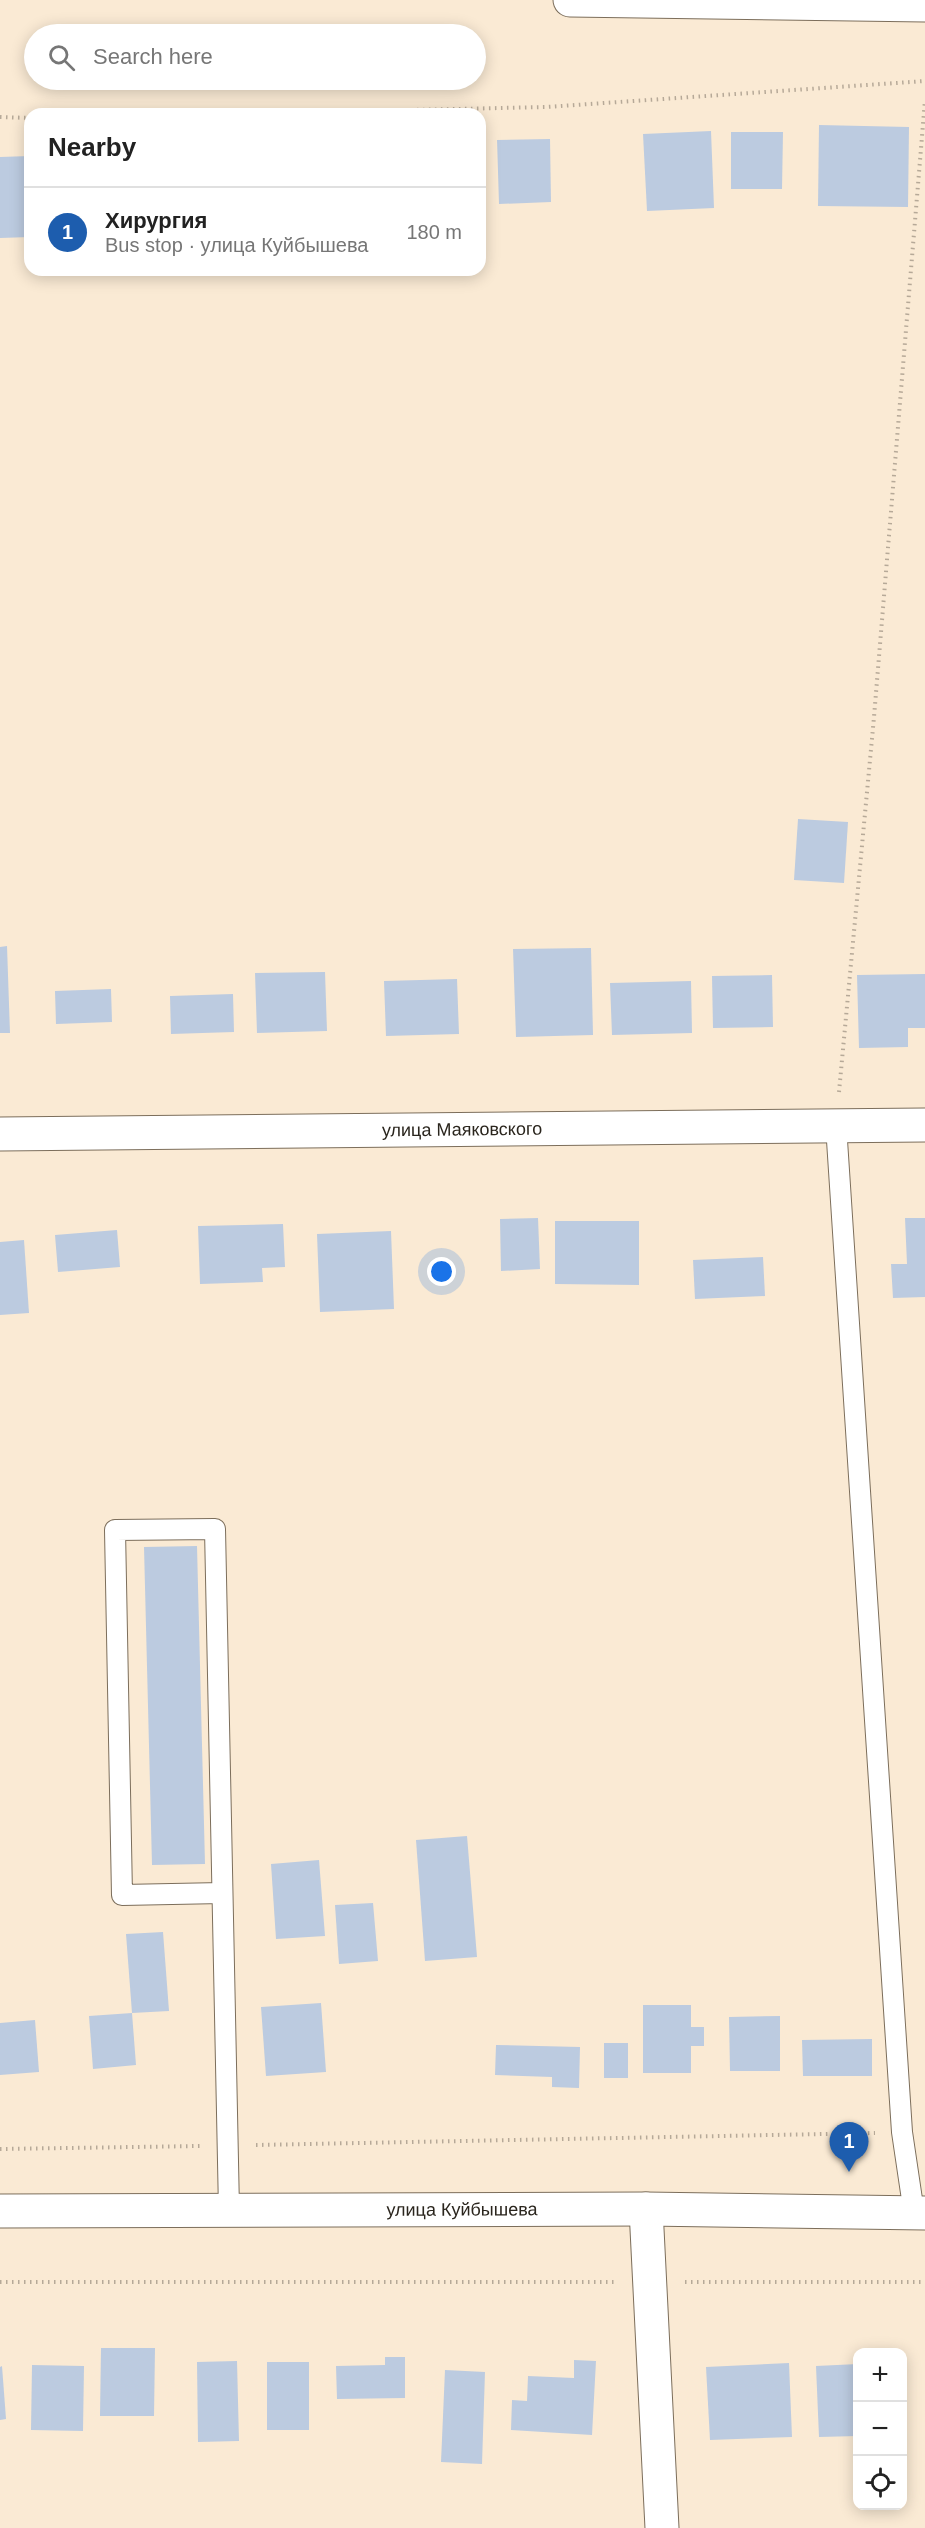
<!DOCTYPE html>
<html lang="en">
<head>
<meta charset="utf-8">
<style>
	body { margin:0; font-family:Helvetica,sans-serif; background:#f6f6f6; color:#222 }
	.controls { position:absolute; right:18px; bottom:18px; display:grid; overflow:hidden; border-radius:12px; box-shadow:0 3px 15px #0003 }
	.controls button { width:54px; height:54px; display:grid; place-items:center; padding:0; border:0; border-bottom:2px solid #e0e0e0; background:#fff; color:#222; font:30px sans-serif }
	.you { position:absolute; left:442px; top:1272px; width:21px; height:21px; margin:-15px; border:4px solid #fff; border-radius:50%; background:#1a73e8; box-shadow:0 0 0 9px #1a73e833 }
	.badge { display:grid; place-items:center; width:39px; height:39px; border-radius:50%; background:#1d5dae; color:#fff; font-size:20px; font-weight:700 }
	.pin { position:absolute; translate:-50% -50px; filter:drop-shadow(0 2px 3px #0008) }
	.pin::after { content:''; position:absolute; top:32px; width:21px; height:18px; background:inherit; clip-path:polygon(0 0,100% 0,50% 100%) }
	.list { margin:0; padding:0; list-style:none }
	h2 { display:flex; justify-content:space-between; align-items:center; height:78px; margin:0; padding:0 24px; font-size:26px }
	h2 small { font-size:20px; font-weight:400; color:#767676 }
	.list li { display:grid; grid-template-columns:39px 1fr auto; gap:18px; align-items:center; box-sizing:border-box; height:90px; padding:0 24px; border-top:2px solid #e0e0e0 }
	.list b { display:block; font-size:22px; white-space:nowrap }
	.list p { margin:0; font-size:20px; white-space:nowrap; color:#767676 }
	.list em { font-size:20px; font-style:normal; color:#767676 }
	.icon { flex:none; width:33px; height:33px; fill:none; stroke:currentColor; stroke-width:2; stroke-linecap:round; stroke-linejoin:round }
	.map { position:relative; flex:none; width:925px; height:2528px; overflow:hidden }
	.search { position:absolute; background:#fff; box-shadow:0 3px 15px #0003; left:24px; top:24px; width:462px; height:66px; display:flex; align-items:center; gap:15px; box-sizing:border-box; padding:0 21px; border-radius:33px; color:#767676; font-size:22px }
	.panel { position:absolute; background:#fff; box-shadow:0 3px 15px #0003; left:24px; top:108px; width:462px; height:168px; border-radius:18px }
	.map>svg:first-child { display:block }
	.building { fill:#bccbe0 }
	.lines { fill:none; stroke-linecap:round; stroke-linejoin:round }
	.lane-casing { stroke:#7c6e5b; stroke-width:22 }
	.street-casing { stroke:#7c6e5b; stroke-width:35 }
	.secondary-casing { stroke:#7c6e5b; stroke-width:35 }
	.path { stroke:#b6a998; stroke-width:4; stroke-dasharray:1.5 4.5; stroke-linecap:butt }
	.lane { stroke:#fff; stroke-width:20 }
	.street { stroke:#fff; stroke-width:33 }
	.secondary { stroke:#fff; stroke-width:33 }
	.labels { text-anchor:middle; dominant-baseline:central; stroke-width:6; stroke-linejoin:round; paint-order:stroke }
	.street-label { font-size:18px; fill:#2a251d; stroke:#faead4 }
</style>
</head>
<body>
<div class="map">
<svg width="925" height="2528" viewBox="0 0 925 2528">
	<rect width="100%" height="100%" fill="#faead4"/>
	<g class="building">
		<path d="M 819,125 L 909,127 L 908,207 L 818,206 Z"/>
		<path d="M 711,131 L 714,208 L 647,211 L 643,134 Z"/>
		<path d="M 731,132 L 783,132 L 782,189 L 731,189 Z"/>
		<path d="M 550,139 L 551,202 L 499,204 L 497,140 Z"/>
		<path d="M 30,156 L 30,237 L 0,238 L 0,157 Z"/>
		<path d="M 798,819 L 848,822 L 844,883 L 794,880 Z"/>
		<path d="M 7,946 L 10,1033 L 0,1033 L 0,947 Z"/>
		<path d="M 591,948 L 593,1035 L 516,1037 L 513,949 Z"/>
		<path d="M 325,972 L 327,1031 L 257,1033 L 255,973 Z"/>
		<path d="M 925,974 L 925,1028 L 908,1028 L 908,1047 L 859,1048 L 857,975 Z"/>
		<path d="M 772,975 L 773,1027 L 713,1028 L 712,976 Z"/>
		<path d="M 457,979 L 459,1034 L 386,1036 L 384,981 Z"/>
		<path d="M 691,981 L 692,1033 L 612,1035 L 610,983 Z"/>
		<path d="M 111,989 L 112,1022 L 56,1024 L 55,991 Z"/>
		<path d="M 233,994 L 234,1032 L 171,1034 L 170,996 Z"/>
		<path d="M 538,1218 L 540,1269 L 501,1271 L 500,1219 Z"/>
		<path d="M 905,1218 L 925,1218 L 925,1297 L 893,1298 L 891,1264 L 907,1264 Z"/>
		<path d="M 555,1221 L 639,1221 L 639,1285 L 555,1284 Z"/>
		<path d="M 283,1224 L 285,1267 L 262,1268 L 263,1282 L 200,1284 L 198,1226 Z"/>
		<path d="M 117,1230 L 120,1267 L 58,1272 L 55,1235 Z"/>
		<path d="M 391,1231 L 394,1309 L 320,1312 L 317,1234 Z"/>
		<path d="M 24,1240 L 29,1313 L 0,1315 L 0,1242 Z"/>
		<path d="M 763,1257 L 765,1296 L 695,1299 L 693,1260 Z"/>
		<path d="M 197,1546 L 205,1864 L 152,1865 L 144,1547 Z"/>
		<path d="M 467,1836 L 477,1957 L 425,1961 L 416,1840 Z"/>
		<path d="M 319,1860 L 325,1936 L 276,1939 L 271,1864 Z"/>
		<path d="M 373,1903 L 378,1961 L 339,1964 L 335,1905 Z"/>
		<path d="M 163,1932 L 169,2011 L 132,2013 L 126,1934 Z"/>
		<path d="M 321,2003 L 326,2072 L 266,2076 L 261,2007 Z"/>
		<path d="M 643,2005 L 691,2005 L 691,2027 L 704,2027 L 704,2046 L 691,2046 L 691,2073 L 643,2073 Z"/>
		<path d="M 132,2013 L 136,2065 L 93,2069 L 89,2016 Z"/>
		<path d="M 780,2016 L 780,2071 L 730,2071 L 729,2017 Z"/>
		<path d="M 35,2020 L 39,2072 L 0,2075 L 0,2023 Z"/>
		<path d="M 872,2039 L 872,2076 L 803,2076 L 802,2040 Z"/>
		<rect x="604" y="2043" width="24" height="35"/>
		<path d="M 496,2045 L 580,2047 L 579,2088 L 552,2087 L 552,2077 L 495,2075 Z"/>
		<path d="M 101,2348 L 155,2348 L 154,2416 L 100,2416 Z"/>
		<path d="M 385,2357 L 405,2357 L 405,2398 L 337,2399 L 336,2366 L 385,2365 Z"/>
		<path d="M 574,2360 L 596,2361 L 592,2435 L 511,2430 L 512,2400 L 527,2401 L 528,2376 L 574,2378 Z"/>
		<path d="M 237,2361 L 239,2441 L 198,2442 L 197,2362 Z"/>
		<rect x="267" y="2362" width="42" height="68"/>
		<path d="M 789,2363 L 792,2437 L 710,2440 L 706,2367 Z"/>
		<path d="M 858,2364 L 858,2436 L 819,2437 L 816,2366 Z"/>
		<path d="M 32,2365 L 84,2366 L 83,2431 L 31,2430 Z"/>
		<path d="M 2,2366 L 6,2419 L 0,2420 L 0,2367 Z"/>
		<path d="M 445,2370 L 485,2372 L 482,2464 L 441,2462 Z"/>
	</g>
	<g class="lines">
		<g class="lane-casing">
			<g id="lane">
				<path d="M 836,1125 L 902,2132 L 914,2213"/>
				<path d="M 222,1893 L 122,1895 L 115,1530 L 215,1529 L 229,2210"/>
			</g>
		</g>
		<g class="street-casing">
			<g id="street">
				<path id="s1" d="M 0,1134 L 925,1125"/>
				<path d="M 646,2209 L 662,2528"/>
			</g>
		</g>
		<g class="secondary-casing">
			<g id="secondary">
				<path d="M 570,0 L 925,5"/>
				<path id="s2" d="M 0,2211 L 646,2209 L 925,2213"/>
			</g>
		</g>
		<g class="path">
			<path d="M 231,114 L 546,107 L 925,81"/>
			<path d="M 0,117 L 30,118"/>
			<path d="M 839,1092 L 874,717 L 925,100"/>
			<path d="M 256,2145 L 875,2133"/>
			<path d="M 0,2149 L 200,2146"/>
			<path d="M 0,2282 L 614,2282"/>
			<path d="M 685,2282 L 925,2282"/>
		</g>
		<use href="#lane" class="lane"/>
		<use href="#street" class="street"/>
		<use href="#secondary" class="secondary"/>
	</g>
	<g class="labels">
		<g class="street-label">
			<text stroke="none"><textPath href="#s1" startOffset="462">улица Маяковского</textPath></text>
			<text stroke="none"><textPath href="#s2" startOffset="462">улица Куйбышева</textPath></text>
		</g>
	</g>
</svg>
<div class="controls">
<button>+</button>
<button>−</button>
<button><svg class="icon" aria-label="locate" viewBox="0 0 24 24"><circle cx="12" cy="12" r="6"/><path d="M12 2v4M12 18v4M2 12h4M18 12h4"/></svg></button>
</div>
<div class="you"></div>
<div class="pin badge" style="left:849px;top:2172px">1</div>
<div class="search"><svg class="icon" aria-label="search" viewBox="0 0 24 24"><circle cx="10" cy="10" r="6"/><path d="M15 15l6 6"/></svg>Search here</div>
<section class="panel">
<h2>Nearby<small></small></h2>
<ul class="list">
<li><span class="badge">1</span><div><b>Хирургия</b><p>Bus stop · улица Куйбышева</p></div><em>180 m</em></li>
</ul>
</section>
</div>
</body>
</html>
